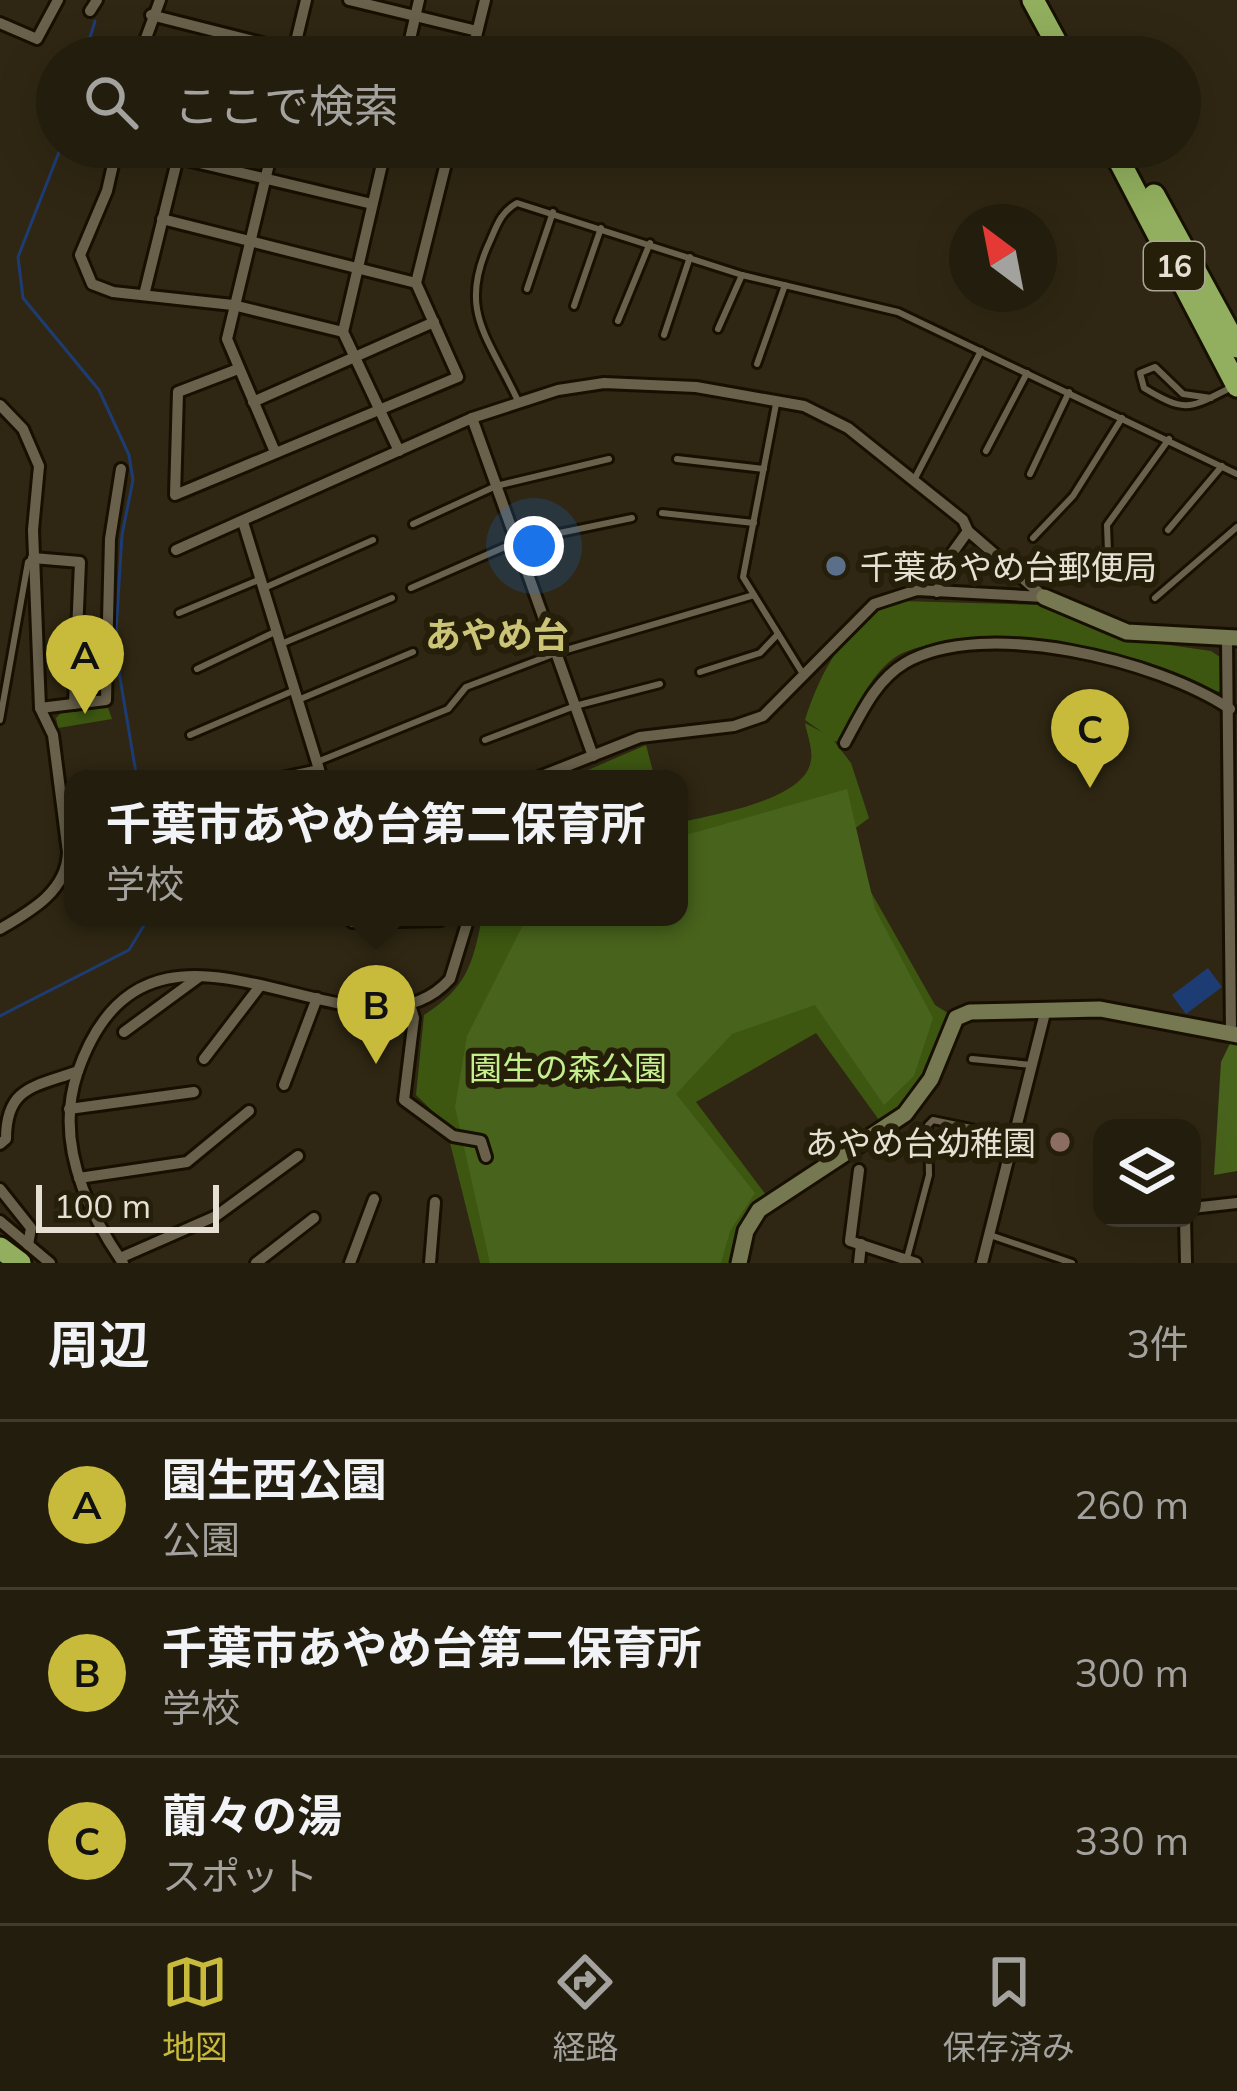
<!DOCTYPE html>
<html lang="ja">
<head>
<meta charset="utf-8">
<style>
	body { margin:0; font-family:Mulish,"Noto Sans JP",sans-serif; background:#2b2617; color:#f1f3f6 }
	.controls { position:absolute; right:36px; bottom:36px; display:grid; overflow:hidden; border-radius:24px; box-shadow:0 12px 48px #0002 }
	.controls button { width:108px; height:108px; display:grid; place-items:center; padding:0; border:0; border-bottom:3px solid #403b2e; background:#231d0e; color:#f1f3f6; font:60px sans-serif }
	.compass { position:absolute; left:949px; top:204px; width:108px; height:108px; border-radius:50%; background:#231d0e; box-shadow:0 12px 48px #0002; rotate:328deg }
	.scale { position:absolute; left:36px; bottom:30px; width:183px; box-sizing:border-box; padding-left:12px; border:6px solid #e5e0d3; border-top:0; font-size:33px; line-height:42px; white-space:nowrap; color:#e5e0d3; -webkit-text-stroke:9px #251e09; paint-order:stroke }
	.you { position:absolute; left:534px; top:546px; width:42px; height:42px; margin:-30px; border:9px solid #fff; border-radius:50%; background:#1a73e8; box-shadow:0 0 0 18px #1a73e833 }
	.badge { display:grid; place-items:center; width:78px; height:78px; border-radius:50%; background:#c8bb3b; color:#111; font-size:39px; font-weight:700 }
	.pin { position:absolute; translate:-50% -99px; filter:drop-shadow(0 3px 6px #0008) }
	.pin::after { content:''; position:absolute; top:63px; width:42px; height:36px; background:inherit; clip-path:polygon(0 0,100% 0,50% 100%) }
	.popup { position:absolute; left:64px; top:770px; width:624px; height:156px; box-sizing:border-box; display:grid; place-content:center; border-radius:24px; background:#231d0e; filter:drop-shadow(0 3px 9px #0005); font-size:39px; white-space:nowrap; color:#a3a29e }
	.popup b { font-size:45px; color:#f1f3f6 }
	.popup::after { content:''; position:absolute; left:50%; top:100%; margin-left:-24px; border:24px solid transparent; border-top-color:#231d0e }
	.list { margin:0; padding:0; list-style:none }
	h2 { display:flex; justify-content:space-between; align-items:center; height:156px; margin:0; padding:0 48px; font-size:51px }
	h2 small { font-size:39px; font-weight:400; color:#a3a29e }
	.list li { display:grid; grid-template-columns:78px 1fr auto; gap:36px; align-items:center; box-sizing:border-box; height:168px; padding:0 48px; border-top:3px solid #403b2e }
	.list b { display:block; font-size:45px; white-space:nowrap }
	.list p { margin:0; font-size:39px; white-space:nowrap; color:#a3a29e }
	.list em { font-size:39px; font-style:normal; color:#a3a29e }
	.icon { flex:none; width:66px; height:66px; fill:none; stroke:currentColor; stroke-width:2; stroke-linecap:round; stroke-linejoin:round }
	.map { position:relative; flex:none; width:1237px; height:1263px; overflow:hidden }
	.search { position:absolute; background:#231d0e; box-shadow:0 12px 48px #0002; left:36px; right:36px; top:36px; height:132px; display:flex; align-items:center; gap:30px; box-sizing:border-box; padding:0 42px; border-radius:66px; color:#a3a29e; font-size:45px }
	.sheet { height:660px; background:#231d0e }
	nav { display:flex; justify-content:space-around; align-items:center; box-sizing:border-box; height:168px; border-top:3px solid #403b2e; background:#231d0e; font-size:33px; color:#a3a29e }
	nav a { display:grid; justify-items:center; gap:6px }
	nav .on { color:#c8bb3b }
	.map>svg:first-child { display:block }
	.green { fill:#3d5711 }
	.forest { fill:#48631c }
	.water { fill:#1e3c74 }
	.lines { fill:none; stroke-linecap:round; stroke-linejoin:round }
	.stream { stroke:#1e3c74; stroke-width:3 }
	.lane-casing { stroke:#171000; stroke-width:12 }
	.street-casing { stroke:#171000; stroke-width:16 }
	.secondary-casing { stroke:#171000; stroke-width:21 }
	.highway-casing { stroke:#171000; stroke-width:27 }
	.lane { stroke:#69614b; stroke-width:6 }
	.street { stroke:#69614b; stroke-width:10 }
	.secondary { stroke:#757851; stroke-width:15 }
	.highway { stroke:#91af5e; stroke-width:21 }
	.service-dot { fill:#5c6f8a; stroke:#251e09; stroke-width:4.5 }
	.education-dot { fill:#8d6e63; stroke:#251e09; stroke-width:4.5 }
	.labels { text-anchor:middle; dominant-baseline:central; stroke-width:12; stroke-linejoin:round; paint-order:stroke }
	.shield { fill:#251e09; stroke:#aba696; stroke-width:3 }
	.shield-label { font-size:30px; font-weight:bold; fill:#e5e0d3 }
	.poi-label { font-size:33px; fill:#e5e0d3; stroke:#251e09; text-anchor:start }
	.park-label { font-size:33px; fill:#c4ef8d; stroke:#251e09 }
	.neighbourhood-label { font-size:36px; font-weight:bold; fill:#cbc375; stroke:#251e09 }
</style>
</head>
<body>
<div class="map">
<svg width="1237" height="1263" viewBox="0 0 1237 1263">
	<rect width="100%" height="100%" fill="#2f2713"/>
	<g class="green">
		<path d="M 900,601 L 1042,605 L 1127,639 L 1211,651 L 1220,657 L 1222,692 C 1194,688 1166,666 1137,659 C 1082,646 940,626 894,658 C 868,677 853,715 838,742 L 834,741 L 851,763 L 869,818 L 853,830 L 871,892 L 935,1005 L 951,1015 L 918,1087 L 882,1124 L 816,1033 L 696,1102 L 766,1195 C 744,1211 737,1236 731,1263 L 480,1263 L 445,1123 L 416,1095 L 424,1015 C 466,988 473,965 482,917 L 679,917 L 679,823 C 712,814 806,801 811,760 C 813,749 807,734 805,723 L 822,732 L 805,720 C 820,673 848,616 900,601 Z"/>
		<path d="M 107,705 L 112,719 L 58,728 L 56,718 L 63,711 Z"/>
		<path d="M 646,745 L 655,779 L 567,779 Z"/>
	</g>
	<g class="forest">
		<path d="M 847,789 L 875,909 L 933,1018 L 914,1076 L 884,1105 L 815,1005 L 732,1034 L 676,1094 L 755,1193 L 730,1231 L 721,1263 L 490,1263 L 455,1107 L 467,1036 L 527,917 L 679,917 L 679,837 Z"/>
		<path d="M 1237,1029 L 1237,1171 L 1214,1175 L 1221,1062 Z"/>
	</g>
	<path class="water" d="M 1208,968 L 1222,987 L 1186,1014 L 1172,995 Z"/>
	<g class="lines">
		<g class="stream">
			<path d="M 84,57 L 95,21"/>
			<path d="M 61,147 L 18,257 L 23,298 L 99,390 L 129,455 L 133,480 L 122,535 L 115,648 L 137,779"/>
			<path d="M 0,1016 L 129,950 L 149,917"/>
		</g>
		<g class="lane-casing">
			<g id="lane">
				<path d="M 527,289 L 553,212"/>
				<path d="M 574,306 L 601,228"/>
				<path d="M 618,321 L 650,243"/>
				<path d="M 718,329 L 742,275"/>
				<path d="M 664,335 L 690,257"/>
				<path d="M 757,364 L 785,285"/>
				<path d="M 1211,398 L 1183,394 L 1155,367 L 1140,373 L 1144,388 C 1187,414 1190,408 1232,387"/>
				<path d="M 518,401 C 488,336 457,311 490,241 C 497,225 501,212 517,203 L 742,275 L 898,312 L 1237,474"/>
				<path d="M 776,404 L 743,577 L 803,674"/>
				<path d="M 986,451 L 1027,373"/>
				<path d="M 677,459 L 764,469"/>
				<path d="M 1030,474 L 1069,392"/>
				<path d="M 914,480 L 981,351"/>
				<path d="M 662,513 L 754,523"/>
				<path d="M 413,524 L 496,486 L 609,459"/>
				<path d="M 1168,530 L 1222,466"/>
				<path d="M 1033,538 L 1073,496 L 1122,418"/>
				<path d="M 1086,572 L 1108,552 L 1107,525 L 1169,439"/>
				<path d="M 264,588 L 373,540"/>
				<path d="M 411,588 L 516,542 L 632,518"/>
				<path d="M 1155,598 L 1237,527"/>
				<path d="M 179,613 L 261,579"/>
				<path d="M 281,644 L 392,598"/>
				<path d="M 197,669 L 277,631"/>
				<path d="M 700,672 L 760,653 L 778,634"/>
				<path d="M 298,700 L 413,652"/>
				<path d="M 0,720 L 28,562 L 33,558"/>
				<path d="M 190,735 L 295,690"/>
				<path d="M 485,740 L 575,706 L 660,684"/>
				<path d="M 317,762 L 448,709 L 466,687 L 556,653 L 754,595"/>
				<path d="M 267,779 L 319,768"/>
				<path d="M 343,917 L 352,924 L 441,922 L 446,917"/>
				<path d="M 972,1059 L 1032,1065"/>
				<path d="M 990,1235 L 1072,1263"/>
				<path d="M 907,1258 L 929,1175 L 928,1125 L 933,1120 L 1014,1137"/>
			</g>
		</g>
		<g class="street-casing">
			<g id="street">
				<path d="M 349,0 L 477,31"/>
				<path d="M 90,11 L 97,0"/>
				<path d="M 151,15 L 317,57"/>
				<path d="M 0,23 L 37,39 L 58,0"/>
				<path d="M 293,54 L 306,0"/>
				<path d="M 139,57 L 160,0"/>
				<path d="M 406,57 L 419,0"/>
				<path d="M 471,57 L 485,0"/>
				<path d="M 117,147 L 107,191 L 80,255 L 92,284 L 113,292 L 233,305 L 343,332"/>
				<path d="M 132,147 L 372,204"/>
				<path d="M 273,147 L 227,339 L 275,452"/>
				<path d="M 386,147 L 343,332 L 399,451"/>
				<path d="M 419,147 L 448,155"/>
				<path d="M 162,219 L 416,283"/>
				<path d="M 144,295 L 178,157"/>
				<path d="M 238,369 L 178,392 L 175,495 L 458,377 L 416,283 L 450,147"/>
				<path d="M 253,402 L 434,322"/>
				<path d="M 0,405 L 23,429 L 39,466 L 33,530 L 40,708 L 53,735 L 68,852 C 67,891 31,911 0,929"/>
				<path d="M 472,418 L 593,756"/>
				<path d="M 243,522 L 322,779"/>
				<path d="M 176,550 L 472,418 L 558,390 L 604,383 L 696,387 L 804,406 L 848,428 L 963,520 L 968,531 L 1044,597"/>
				<path d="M 33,558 L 80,562 L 74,704"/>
				<path d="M 937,592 L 950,556 L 968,531"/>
				<path d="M 1227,641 L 1231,1034"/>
				<path d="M 40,708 L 106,700 L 110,539 L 121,469"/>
				<path d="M 845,743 C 861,714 875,681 905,663 C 984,617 1159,661 1230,709"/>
				<path d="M 534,779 L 640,737 L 734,726 L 763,716 L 874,604 L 917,590 L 1044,597"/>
				<path d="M 410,1005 L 414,1018 L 404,1100 L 453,1136 L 481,1141 L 486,1157"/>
				<path d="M 124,1032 L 199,977"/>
				<path d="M 204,1059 L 260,986"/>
				<path d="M 284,1085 L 317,998"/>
				<path d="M 69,1109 L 194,1092"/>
				<path d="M 0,1144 L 6,1139 C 6,1086 35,1087 78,1071"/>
				<path d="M 859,1170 L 850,1241 L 916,1263"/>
				<path d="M 79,1178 L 187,1162 L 249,1111"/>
				<path d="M 0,1189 L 31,1228 L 28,1245"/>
				<path d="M 1192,1208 L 1237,1203"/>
				<path d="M 1185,1218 L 1186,1263"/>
				<path d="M 0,1221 L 50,1263"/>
				<path d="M 120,1258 L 216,1216 L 298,1156"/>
				<path d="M 123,1263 C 85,1208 55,1141 77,1074 C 150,858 358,1082 450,979 L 469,917"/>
				<path d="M 256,1263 L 314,1218"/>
				<path d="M 350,1263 L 374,1199"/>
				<path d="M 430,1263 L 435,1202"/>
				<path d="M 859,1263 L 861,1244"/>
				<path d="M 982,1263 L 1046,1009"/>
			</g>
		</g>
		<g class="secondary-casing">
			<g id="secondary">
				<path d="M 1044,597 L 1127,632 L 1237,638"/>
				<path d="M 739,1263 L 746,1231 L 759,1210 L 905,1114 L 931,1079 L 956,1018 L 970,1012 L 1100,1009 L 1237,1035"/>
			</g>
		</g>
		<g class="highway-casing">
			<g id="highway">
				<path d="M 1033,0 L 1064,57"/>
				<path d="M 1112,147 L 1237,386"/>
				<path d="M 1154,195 L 1237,347"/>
				<path d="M 0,1248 L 20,1263"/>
			</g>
		</g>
		<use href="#lane" class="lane"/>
		<use href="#street" class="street"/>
		<use href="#secondary" class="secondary"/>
		<use href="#highway" class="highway"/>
	</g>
	<circle class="service-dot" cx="836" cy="566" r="12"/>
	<circle class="education-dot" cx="1060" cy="1142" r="12"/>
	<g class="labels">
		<rect class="shield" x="1144" y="242" width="60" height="48" rx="9"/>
		<g class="shield-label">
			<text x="1174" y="266">16</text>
		</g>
		<g class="poi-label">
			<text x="860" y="566">千葉あやめ台郵便局</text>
			<text x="1036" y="1142" text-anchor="end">あやめ台幼稚園</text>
		</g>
		<g class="park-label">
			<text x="568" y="1067">園生の森公園</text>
		</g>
		<g class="neighbourhood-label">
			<text x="497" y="634">あやめ台</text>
		</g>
	</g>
</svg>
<div class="controls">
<button><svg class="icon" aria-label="layers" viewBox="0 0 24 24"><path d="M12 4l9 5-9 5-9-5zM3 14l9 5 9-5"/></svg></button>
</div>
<svg class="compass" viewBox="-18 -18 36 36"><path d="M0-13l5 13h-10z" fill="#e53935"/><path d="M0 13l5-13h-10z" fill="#a3a29e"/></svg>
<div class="scale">100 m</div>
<div class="you"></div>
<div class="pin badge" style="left:85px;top:714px">A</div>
<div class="pin badge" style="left:376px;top:1064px">B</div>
<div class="popup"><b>千葉市あやめ台第二保育所</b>学校</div>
<div class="pin badge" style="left:1090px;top:788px">C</div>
<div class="search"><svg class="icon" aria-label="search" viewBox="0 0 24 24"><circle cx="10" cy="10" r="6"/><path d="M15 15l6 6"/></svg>ここで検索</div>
</div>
<section class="sheet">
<h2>周辺<small>3件</small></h2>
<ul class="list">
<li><span class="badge">A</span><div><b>園生西公園</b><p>公園</p></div><em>260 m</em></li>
<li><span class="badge">B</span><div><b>千葉市あやめ台第二保育所</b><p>学校</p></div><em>300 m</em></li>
<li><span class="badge">C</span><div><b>蘭々の湯</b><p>スポット</p></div><em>330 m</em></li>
</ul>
</section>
<nav>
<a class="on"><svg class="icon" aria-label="map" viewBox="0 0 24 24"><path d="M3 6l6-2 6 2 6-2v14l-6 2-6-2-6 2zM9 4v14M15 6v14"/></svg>地図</a>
<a><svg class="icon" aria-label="directions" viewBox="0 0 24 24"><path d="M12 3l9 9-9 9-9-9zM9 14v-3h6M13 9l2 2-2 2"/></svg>経路</a>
<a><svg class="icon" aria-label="saved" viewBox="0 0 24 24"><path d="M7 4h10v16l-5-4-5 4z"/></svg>保存済み</a>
</nav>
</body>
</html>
